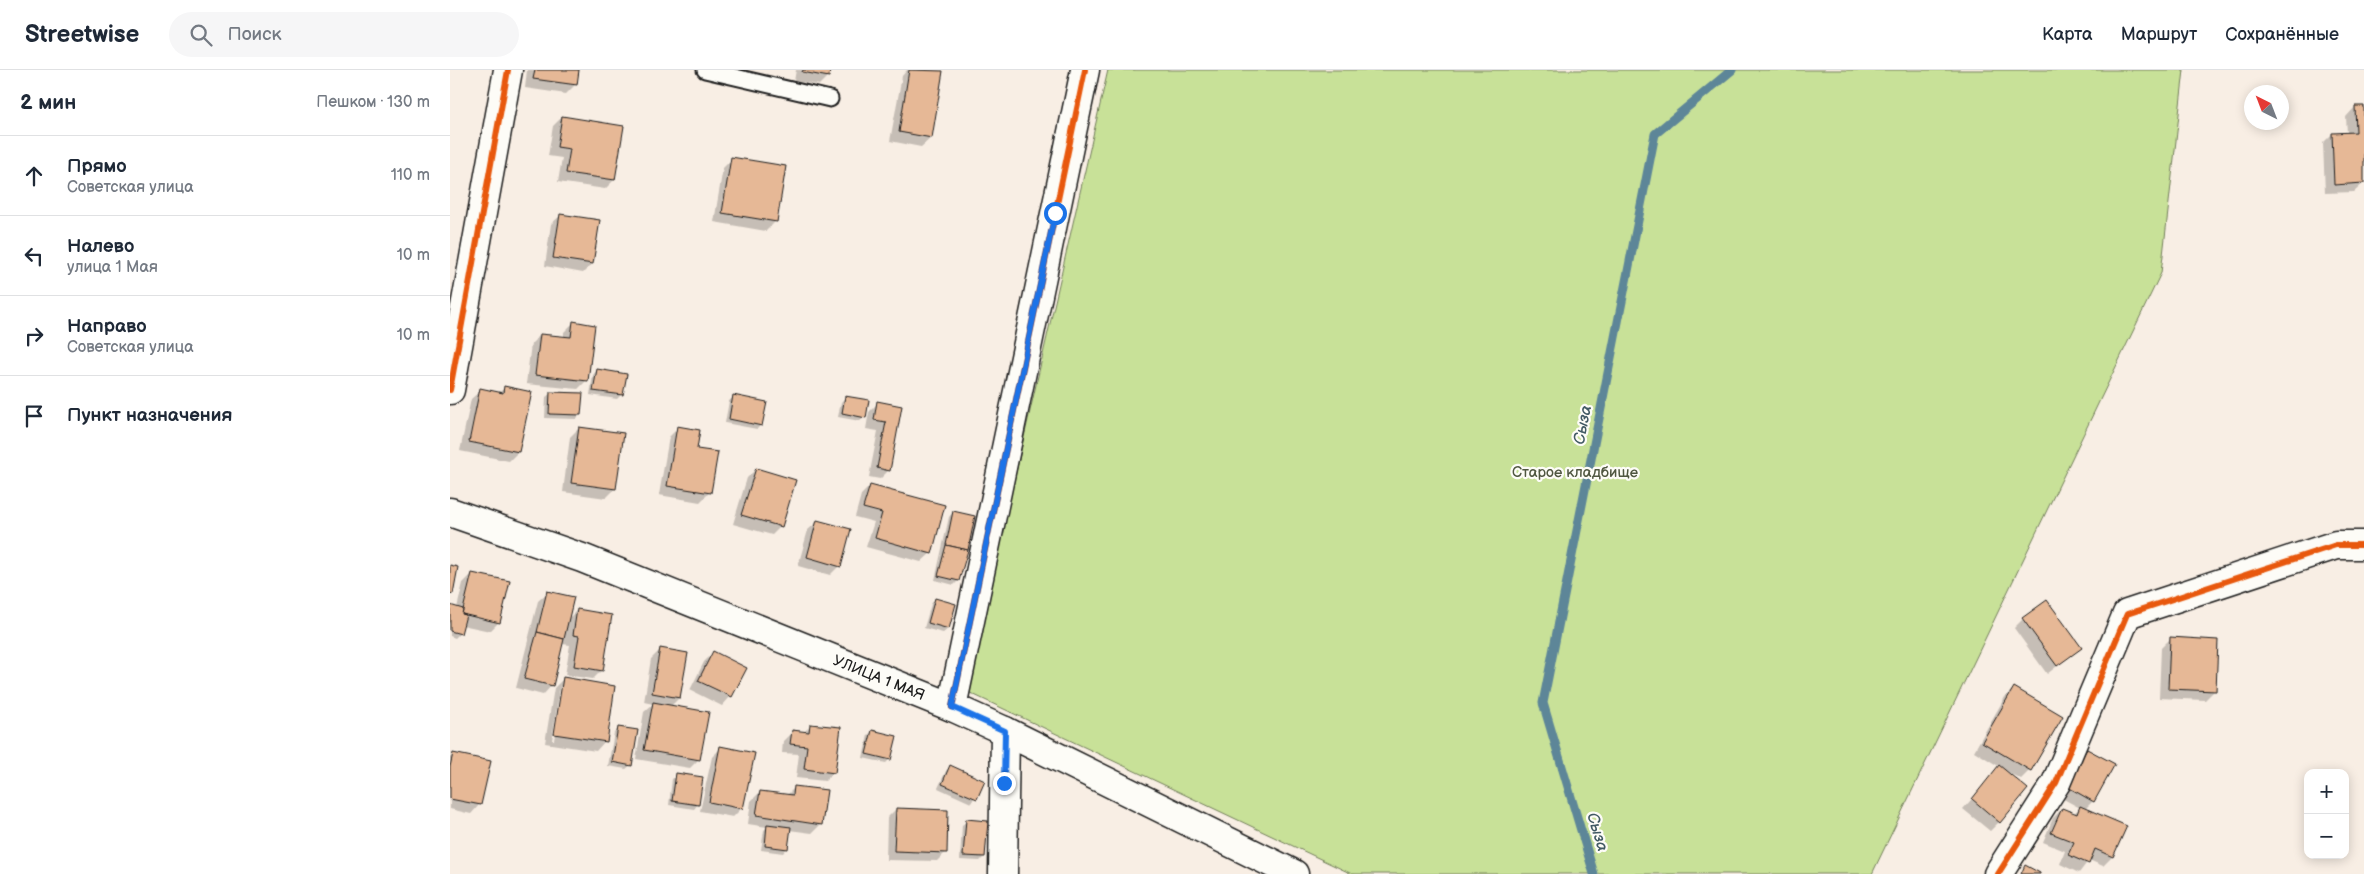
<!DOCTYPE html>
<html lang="ru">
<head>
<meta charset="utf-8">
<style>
	body { margin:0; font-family:"Balsamiq Sans",sans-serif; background:#f6f6f7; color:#1f2937 }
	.controls { position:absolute; right:15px; bottom:15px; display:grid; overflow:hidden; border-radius:10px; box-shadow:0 2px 12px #0003 }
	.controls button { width:45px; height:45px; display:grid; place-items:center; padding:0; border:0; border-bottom:1px solid #e0e1e3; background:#fff; color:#1f2937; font:25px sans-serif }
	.compass { position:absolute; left:1794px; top:15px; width:45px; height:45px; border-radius:50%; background:#fff; box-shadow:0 2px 12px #0003; rotate:318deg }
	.stop { position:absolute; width:15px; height:15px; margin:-11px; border:4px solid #1a73e8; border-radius:50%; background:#fff }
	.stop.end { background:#1a73e8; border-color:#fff; box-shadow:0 1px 5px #0008 }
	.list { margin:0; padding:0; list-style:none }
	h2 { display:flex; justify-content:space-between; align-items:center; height:65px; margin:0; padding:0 20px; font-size:21px }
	h2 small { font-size:16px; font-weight:400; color:#747a83 }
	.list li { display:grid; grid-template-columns:32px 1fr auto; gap:15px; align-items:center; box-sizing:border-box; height:80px; padding:0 20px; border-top:1px solid #e0e1e3 }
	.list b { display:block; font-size:19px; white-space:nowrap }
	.list p { margin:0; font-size:16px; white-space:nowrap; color:#747a83 }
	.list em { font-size:16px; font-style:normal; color:#747a83 }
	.icon { flex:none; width:28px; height:28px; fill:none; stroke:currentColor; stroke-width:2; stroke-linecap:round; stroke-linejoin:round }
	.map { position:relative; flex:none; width:1914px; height:804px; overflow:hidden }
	header { display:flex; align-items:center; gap:30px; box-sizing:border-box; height:70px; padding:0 25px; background:#fff; border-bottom:1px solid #e0e1e3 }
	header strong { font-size:24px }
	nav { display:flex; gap:28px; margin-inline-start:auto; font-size:18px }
	.search { width:350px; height:45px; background:#f6f6f7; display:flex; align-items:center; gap:12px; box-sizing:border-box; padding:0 18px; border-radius:28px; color:#747a83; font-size:19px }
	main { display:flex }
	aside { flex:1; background:#fff }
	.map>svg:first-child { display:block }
	.green { fill:#c8e198; stroke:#727e5a }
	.shadow { fill:#0003; fill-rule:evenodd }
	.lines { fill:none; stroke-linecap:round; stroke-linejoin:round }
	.stream { stroke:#5d8698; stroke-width:9 }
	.building { fill:#e6b896; stroke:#1c1c1c }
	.service-casing { stroke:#1c1c1c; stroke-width:19 }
	.minor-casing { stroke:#1c1c1c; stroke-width:31 }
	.secondary-casing { stroke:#1c1c1c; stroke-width:31 }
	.service { stroke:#fdfcf7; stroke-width:15 }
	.minor { stroke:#fdfcf7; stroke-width:28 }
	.secondary { stroke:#fdfcf7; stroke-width:28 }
	.cycleway-casing { stroke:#fdfcf7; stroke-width:9 }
	.cycleway { stroke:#e8590c; stroke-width:6 }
	.route { stroke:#1a73e8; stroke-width:6 }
	.labels { text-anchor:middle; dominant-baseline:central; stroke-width:4.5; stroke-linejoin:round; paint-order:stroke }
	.park-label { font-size:15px; fill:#505741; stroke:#fdfcf7 }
	.street-label { font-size:15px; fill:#1c1c1c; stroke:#fdfcf7 }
	.water-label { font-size:16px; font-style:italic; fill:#425a64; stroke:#fdfcf7 }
</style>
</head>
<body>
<header>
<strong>Streetwise</strong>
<div class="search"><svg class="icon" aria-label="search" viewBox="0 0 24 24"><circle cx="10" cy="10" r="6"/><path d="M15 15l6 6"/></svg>Поиск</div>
<nav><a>Карта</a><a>Маршрут</a><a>Сохранённые</a></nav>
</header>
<main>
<aside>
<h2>2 мин<small>Пешком · 130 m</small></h2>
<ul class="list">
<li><svg class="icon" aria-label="ahead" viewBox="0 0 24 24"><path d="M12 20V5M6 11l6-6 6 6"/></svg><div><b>Прямо</b><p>Советская улица</p></div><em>110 m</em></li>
<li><svg class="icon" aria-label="left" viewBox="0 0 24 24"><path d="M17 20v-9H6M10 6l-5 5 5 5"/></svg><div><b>Налево</b><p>улица 1 Мая</p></div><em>10 m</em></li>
<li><svg class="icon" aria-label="right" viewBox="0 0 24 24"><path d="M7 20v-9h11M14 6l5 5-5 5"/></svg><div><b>Направо</b><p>Советская улица</p></div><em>10 m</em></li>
<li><svg class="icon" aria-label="arrive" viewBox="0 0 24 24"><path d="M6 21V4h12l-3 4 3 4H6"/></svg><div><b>Пункт назначения</b></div></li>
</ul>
</aside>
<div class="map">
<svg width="1914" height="804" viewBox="0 0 1914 804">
	<rect width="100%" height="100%" fill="#f8eee4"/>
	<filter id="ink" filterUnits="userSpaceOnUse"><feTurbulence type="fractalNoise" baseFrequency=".02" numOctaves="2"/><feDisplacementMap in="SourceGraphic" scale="10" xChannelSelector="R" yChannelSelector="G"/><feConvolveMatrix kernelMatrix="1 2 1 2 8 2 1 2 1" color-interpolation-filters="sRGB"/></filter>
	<g filter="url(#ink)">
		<path class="green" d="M 658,0 L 1734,0 L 1711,203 L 1422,804 L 902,804 L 516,621 Z"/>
		<g class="shadow">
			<path d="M 77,0 L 128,0 L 125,15 L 116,24 L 75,18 Z"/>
			<path d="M 346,0 L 379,0 L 378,6 L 369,15 L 344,11 Z"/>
			<path d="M 457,0 L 492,2 L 481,68 L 471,77 L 440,71 L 452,6 Z"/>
			<path d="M 1905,37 L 1914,37 L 1914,113 L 1904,122 L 1875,123 L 1873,73 L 1882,64 L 1897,63 L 1896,47 Z"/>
			<path d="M 112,47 L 164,110 L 155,119 L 108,112 L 112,88 L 98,86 L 103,56 Z"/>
			<path d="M 282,89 L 325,152 L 316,161 L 264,152 L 273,98 Z"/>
			<path d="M 111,145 L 142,194 L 133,203 L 95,196 L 101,154 Z"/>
			<path d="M 123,253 L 137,310 L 128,319 L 76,314 L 81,274 L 90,265 L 114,267 L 114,262 Z"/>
			<path d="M 147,300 L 172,324 L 167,329 L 140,325 L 143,305 Z"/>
			<path d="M 55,317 L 68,382 L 59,391 L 10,381 L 21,329 L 31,320 L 48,324 Z"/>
			<path d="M 101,323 L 130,345 L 126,349 L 95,348 L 96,327 Z"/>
			<path d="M 284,327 L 311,355 L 307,359 L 275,353 L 279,331 Z"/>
			<path d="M 396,327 L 415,347 L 410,351 L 388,347 L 391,332 Z"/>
			<path d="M 428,333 L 451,337 L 439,400 L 430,409 L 419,407 L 428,361 L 416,359 L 419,342 Z"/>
			<path d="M 129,358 L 165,419 L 156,428 L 113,422 L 120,367 Z"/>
			<path d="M 228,358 L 246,380 L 259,423 L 250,432 L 209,425 L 219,367 Z"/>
			<path d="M 306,399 L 331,456 L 322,465 L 283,454 L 297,408 Z"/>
			<path d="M 420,416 L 481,483 L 471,492 L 416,477 L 424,452 L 405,447 L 411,425 Z"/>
			<path d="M 503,442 L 508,511 L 504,515 L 485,510 L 499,447 Z"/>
			<path d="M 368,451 L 389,496 L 380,505 L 348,496 L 358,460 Z"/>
			<path d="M 22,504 L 49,552 L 40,561 L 12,555 L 10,563 L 5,568 L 0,566 L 0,537 L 7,538 L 13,513 Z"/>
			<path d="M 98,522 L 117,550 L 127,540 L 152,600 L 143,609 L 115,605 L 120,575 L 112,574 L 102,615 L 93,625 L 66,618 L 88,531 Z"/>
			<path d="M 485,529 L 505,535 L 498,559 L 493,563 L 474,558 L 481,534 Z"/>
			<path d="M 1573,549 L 1630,578 L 1597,604 L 1564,558 Z"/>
			<path d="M 1721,568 L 1764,621 L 1755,630 L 1709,628 L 1711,578 Z"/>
			<path d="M 210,580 L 229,628 L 221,636 L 249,689 L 240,698 L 186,689 L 194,642 L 203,634 L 194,632 L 201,589 Z"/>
			<path d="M 263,583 L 281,626 L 272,636 L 240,620 L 254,592 Z"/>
			<path d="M 113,609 L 155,671 L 146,681 L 95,673 L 104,618 ZM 110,617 L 113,617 L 104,670 L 102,670 Z"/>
			<path d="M 1564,618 L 1580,700 L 1571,709 L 1553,700 L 1549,752 L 1540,761 L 1513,739 L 1550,697 L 1524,681 L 1555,627 Z"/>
			<path d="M 361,655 L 384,702 L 375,711 L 346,708 L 349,684 L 332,683 L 333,671 L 342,662 L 353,663 Z"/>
			<path d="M 168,659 L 181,695 L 176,699 L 158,696 L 164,663 Z"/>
			<path d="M 423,661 L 440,689 L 436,693 L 413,688 L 418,665 Z"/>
			<path d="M 271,678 L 292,738 L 283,747 L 250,741 L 262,687 Z"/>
			<path d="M 1638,680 L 1643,731 L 1635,739 L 1662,787 L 1653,796 L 1639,790 L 1629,803 L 1610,794 L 1615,781 L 1593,772 L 1603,748 L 1612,739 L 1623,744 L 1630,738 L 1608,726 L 1628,689 Z"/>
			<path d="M 3,684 L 30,734 L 21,744 L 0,739 L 0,688 Z"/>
			<path d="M 500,696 L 534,712 L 521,733 L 488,718 L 496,701 Z"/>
			<path d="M 227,705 L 248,734 L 244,739 L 219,735 L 222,709 Z"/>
			<path d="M 345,717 L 371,754 L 362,763 L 339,760 L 337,778 L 333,783 L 311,780 L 314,760 L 317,757 L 298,754 L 301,731 L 310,722 L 337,725 Z"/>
			<path d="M 446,739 L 496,782 L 487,791 L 436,790 L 437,748 Z"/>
			<path d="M 517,751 L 534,787 L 530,791 L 510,790 L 512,755 Z"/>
		</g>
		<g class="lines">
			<path class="stream" d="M 1144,804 L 1093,633 L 1205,64 L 1282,0"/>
		</g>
		<g class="building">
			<path d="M 85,0 L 129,0 L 127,15 L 83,9 Z"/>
			<path d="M 353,0 L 380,0 L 379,7 L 352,2 Z"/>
			<path d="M 459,0 L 493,1 L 482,68 L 449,62 Z"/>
			<path d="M 1905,36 L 1914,36 L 1914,113 L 1884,115 L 1882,63 L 1906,62 Z"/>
			<path d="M 112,46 L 174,56 L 165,110 L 116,103 L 120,79 L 107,77 Z"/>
			<path d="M 281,87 L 336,96 L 327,152 L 272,143 Z"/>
			<path d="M 110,144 L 150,150 L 143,194 L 103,188 Z"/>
			<path d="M 123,251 L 145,255 L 138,311 L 85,305 L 90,264 L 121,267 Z"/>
			<path d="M 147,299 L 177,304 L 173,325 L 143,321 Z"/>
			<path d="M 54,316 L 82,322 L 69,382 L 19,372 L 30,318 L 53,323 Z"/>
			<path d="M 100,322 L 133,323 L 131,345 L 99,344 Z"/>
			<path d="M 283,325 L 317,332 L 312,356 L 279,349 Z"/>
			<path d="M 395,326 L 419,330 L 416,348 L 392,343 Z"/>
			<path d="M 427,331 L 452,336 L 440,401 L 427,398 L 436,352 L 424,350 Z"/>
			<path d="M 227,356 L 250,360 L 247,379 L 268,382 L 261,423 L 217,416 Z"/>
			<path d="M 129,357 L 174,363 L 166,419 L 121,413 Z"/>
			<path d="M 306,398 L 346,410 L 332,457 L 291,445 Z"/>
			<path d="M 420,415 L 495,435 L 482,484 L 425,468 L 432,443 L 413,438 Z"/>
			<path d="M 503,441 L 525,446 L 518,480 L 496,475 Z"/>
			<path d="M 367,450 L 401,459 L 391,497 L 357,487 Z"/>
			<path d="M 496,475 L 518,480 L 509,511 L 488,506 Z"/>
			<path d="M 0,495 L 8,497 L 3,524 L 0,523 Z"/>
			<path d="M 22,503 L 60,511 L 50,553 L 12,544 Z"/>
			<path d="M 97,521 L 124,527 L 114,569 L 87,562 Z"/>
			<path d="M 485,528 L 506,534 L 499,559 L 478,553 Z"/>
			<path d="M 1597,530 L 1632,578 L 1607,596 L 1572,548 Z"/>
			<path d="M 0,535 L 13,539 L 12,544 L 16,545 L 11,564 L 0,561 Z"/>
			<path d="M 127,539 L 162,545 L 153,601 L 124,596 L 129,566 L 123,565 Z"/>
			<path d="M 87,562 L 114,569 L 103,616 L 74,609 Z"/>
			<path d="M 1720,567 L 1768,570 L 1766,621 L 1718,619 Z"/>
			<path d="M 210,578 L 238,583 L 230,628 L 202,623 Z"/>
			<path d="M 263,581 L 297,598 L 282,627 L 248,611 Z"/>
			<path d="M 113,607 L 165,616 L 157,672 L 104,664 Z"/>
			<path d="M 1564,617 L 1613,646 L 1581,701 L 1532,672 Z"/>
			<path d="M 203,632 L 259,642 L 250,690 L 194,680 Z"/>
			<path d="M 360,654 L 391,657 L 385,703 L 354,699 L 357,676 L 340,674 L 342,660 L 359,662 Z"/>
			<path d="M 168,657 L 188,660 L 182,696 L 162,692 Z"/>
			<path d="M 422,660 L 447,666 L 441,690 L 416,684 Z"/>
			<path d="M 270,676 L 305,683 L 293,739 L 259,732 Z"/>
			<path d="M 1637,679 L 1665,694 L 1644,732 L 1616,716 Z"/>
			<path d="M 3,683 L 41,691 L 31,735 L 0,729 L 0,697 Z"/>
			<path d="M 500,695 L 535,711 L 527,729 L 492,714 Z"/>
			<path d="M 1549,695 L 1578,719 L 1550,753 L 1522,729 Z"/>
			<path d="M 226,703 L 253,707 L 249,735 L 222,731 Z"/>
			<path d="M 344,716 L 377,720 L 372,755 L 306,745 L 310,721 L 343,725 Z"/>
			<path d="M 1630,736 L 1677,756 L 1663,787 L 1645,779 L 1639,794 L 1618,785 L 1624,772 L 1601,763 L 1612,738 L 1627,744 Z"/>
			<path d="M 446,738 L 498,740 L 497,783 L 444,781 Z"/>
			<path d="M 516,749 L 538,751 L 535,787 L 513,786 Z"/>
			<path d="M 317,754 L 341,757 L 338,779 L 315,776 Z"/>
			<path d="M 1575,795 L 1590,803 L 1590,804 L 1571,804 Z"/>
		</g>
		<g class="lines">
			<g class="service-casing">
				<path id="service" d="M 255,0 L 380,29"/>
			</g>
			<g class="minor-casing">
				<g id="minor">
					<path d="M 0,320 L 58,0"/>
					<path d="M 502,637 L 635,0"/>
					<path d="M 553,804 L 555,661"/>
					<path d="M 1548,804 L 1606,713 L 1677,544 L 1886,475 L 1914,475"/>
				</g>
			</g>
			<g class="secondary-casing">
				<g id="secondary">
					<path id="s1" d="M 0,442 L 132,488 L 502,637 L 555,661 L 844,804"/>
				</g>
			</g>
			<use href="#service" class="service"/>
			<use href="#minor" class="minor"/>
			<use href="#secondary" class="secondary"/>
			<g class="cycleway-casing">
				<g id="cycleway">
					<path d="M 0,320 L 58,0"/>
					<path d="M 502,637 L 635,0"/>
					<path d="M 1548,804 L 1606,713 L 1677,544 L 1886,475 L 1914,475"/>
				</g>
			</g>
			<use href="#cycleway" class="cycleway"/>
		</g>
	</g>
	<g class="lines" filter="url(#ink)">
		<path class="route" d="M 554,713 L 555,661 L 502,637 L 605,143"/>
	</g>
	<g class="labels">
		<g class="park-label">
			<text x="1125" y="402">Старое кладбище</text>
		</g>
		<g class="street-label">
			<text stroke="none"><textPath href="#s1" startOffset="460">УЛИЦА 1 МАЯ</textPath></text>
		</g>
		<g class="water-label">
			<text transform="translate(1133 355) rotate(-79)">Сыза</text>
			<text transform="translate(1147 762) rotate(73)">Сыза</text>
		</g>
	</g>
</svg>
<div class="controls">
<button>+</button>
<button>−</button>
</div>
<svg class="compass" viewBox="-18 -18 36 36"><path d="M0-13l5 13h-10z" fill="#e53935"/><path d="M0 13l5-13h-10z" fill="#747a83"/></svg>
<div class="stop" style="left:605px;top:143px"></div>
<div class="stop end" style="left:554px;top:713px"></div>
</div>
</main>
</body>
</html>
